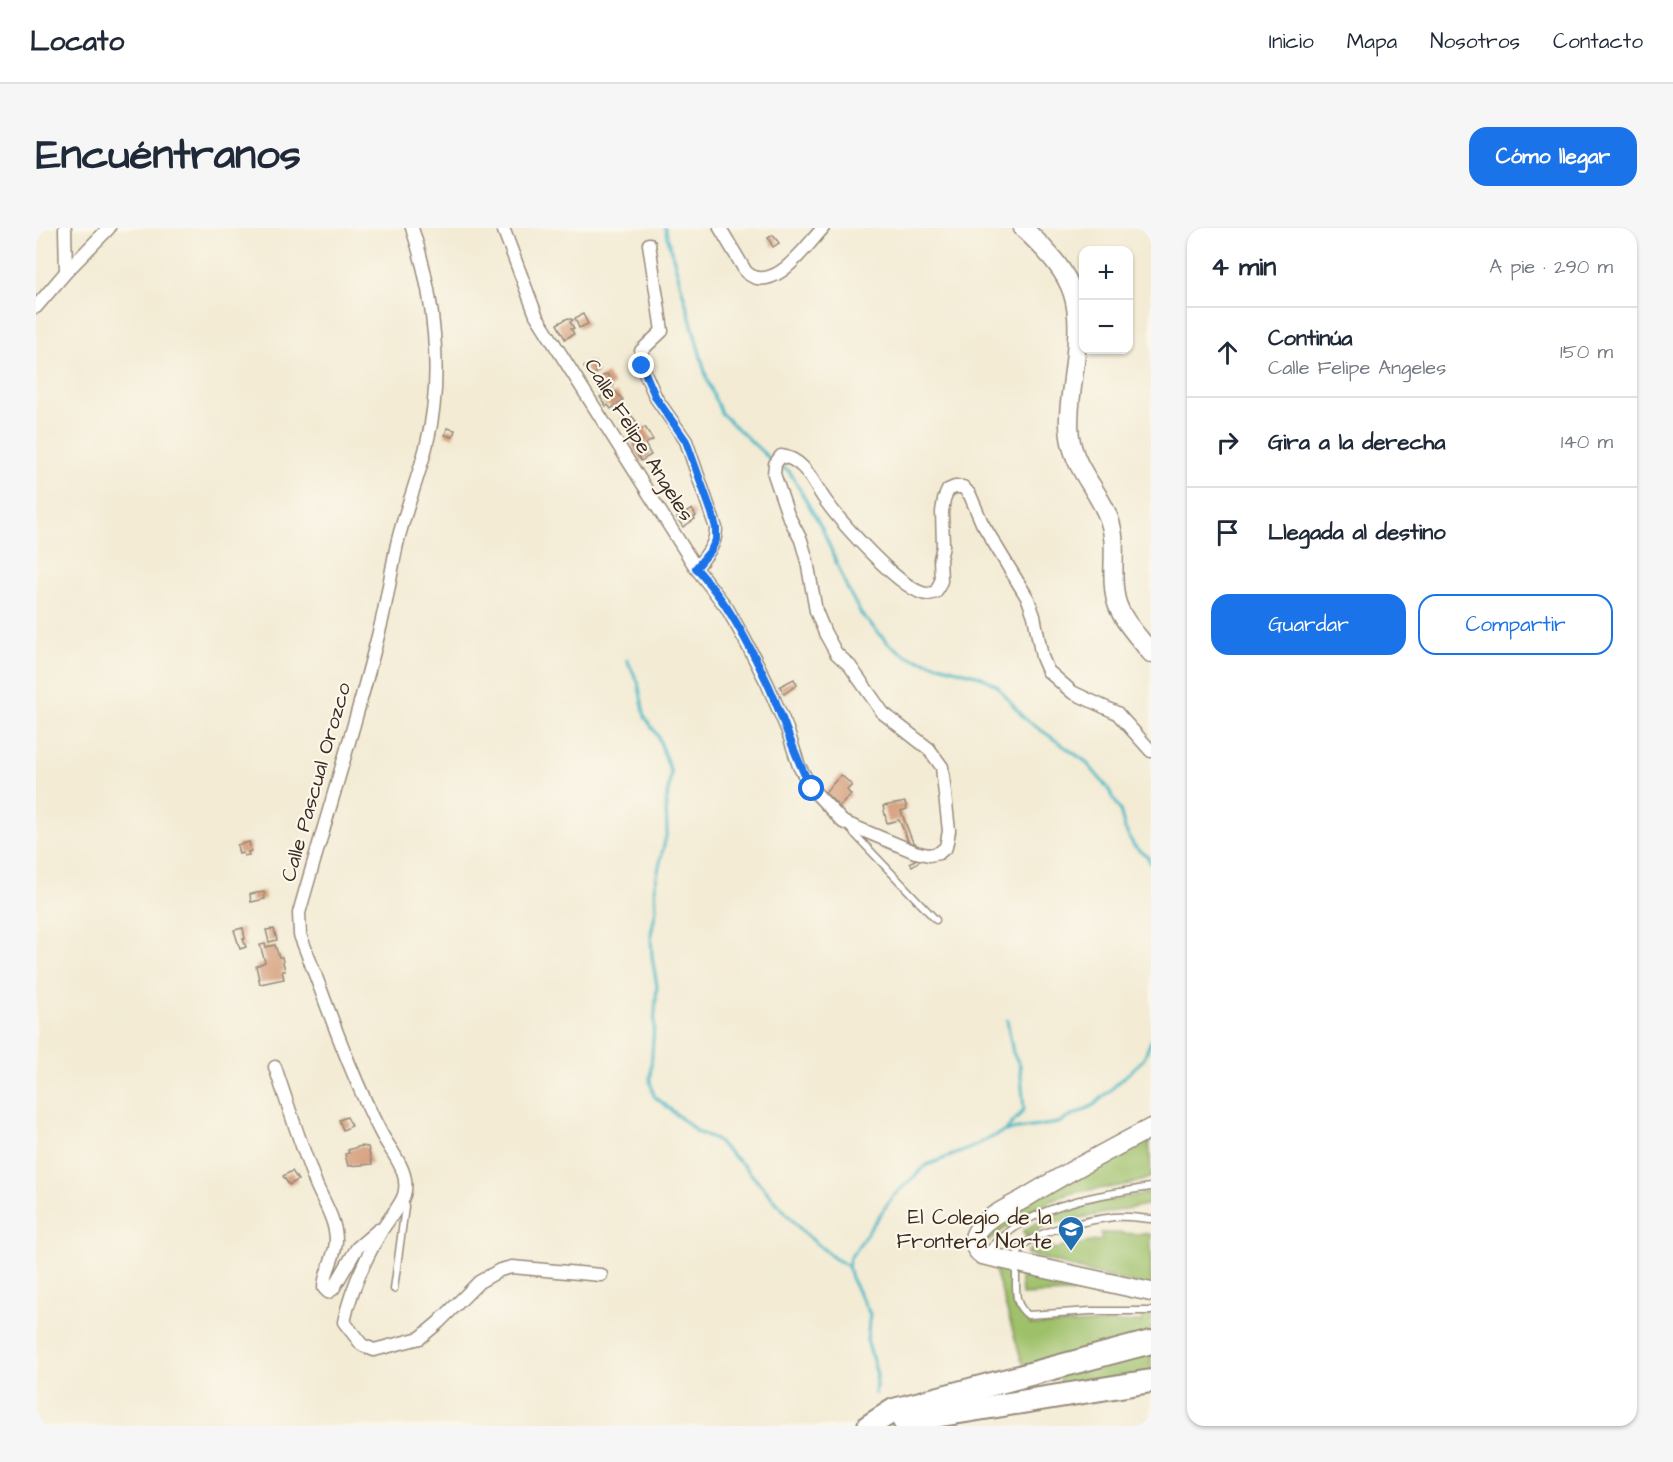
<!DOCTYPE html>
<html lang="es">
<head>
<meta charset="utf-8">
<style>
	body { margin:0; font-family:"Architects Daughter",sans-serif; background:#f6f6f7; color:#1f2937 }
	.controls { position:absolute; right:18px; top:18px; display:grid; overflow:hidden; border-radius:12px; box-shadow:0 2px 4px #0004 }
	.controls button { width:54px; height:54px; display:grid; place-items:center; padding:0; border:0; border-bottom:2px solid #e0e1e3; background:#fff; color:#1f2937; font:30px sans-serif }
	.stop { position:absolute; width:18px; height:18px; margin:-14px; border:4px solid #1a73e8; border-radius:50%; background:#fff }
	.stop.end { background:#1a73e8; border-color:#fff; box-shadow:0 2px 6px #0008 }
	.list { margin:0; padding:0; list-style:none }
	h2 { display:flex; justify-content:space-between; align-items:center; height:78px; margin:0; padding:0 24px; font-size:26px }
	h2 small { font-size:20px; font-weight:400; color:#747a83 }
	.list li { display:grid; grid-template-columns:39px 1fr auto; gap:18px; align-items:center; box-sizing:border-box; height:90px; padding:0 24px; border-top:2px solid #e0e1e3 }
	.list b { display:block; font-size:22px; white-space:nowrap }
	.list p { margin:0; font-size:20px; white-space:nowrap; color:#747a83 }
	.list em { font-size:20px; font-style:normal; color:#747a83 }
	.actions { display:flex; gap:12px; padding:18px 24px }
	.actions a { flex:1; padding:14px 0; border:2px solid #1a73e8; border-radius:18px; text-align:center; font-size:21px; color:#1a73e8 }
	.actions .main { background:#1a73e8; color:#fff }
	.icon { flex:none; width:33px; height:33px; fill:none; stroke:currentColor; stroke-width:2; stroke-linecap:round; stroke-linejoin:round }
	.map { position:relative; flex:none; width:1115px; height:1198px; overflow:hidden; border-radius:18px }
	header { display:flex; align-items:center; gap:36px; box-sizing:border-box; height:84px; padding:0 30px; background:#fff; border-bottom:2px solid #e0e1e3 }
	header strong { font-size:28px }
	nav { display:flex; gap:33px; margin-inline-start:auto; font-size:21px }
	.intro { display:flex; align-items:center; justify-content:space-between; box-sizing:border-box; height:144px; padding:0 36px }
	h1 { margin:0; font-size:42px }
	.button { padding:15px 27px; border-radius:18px; background:#1a73e8; color:#fff; font-size:21px; font-weight:700 }
	main { display:flex; gap:36px; padding:0 36px }
	aside { flex:1; background:#fff; border-radius:18px; box-shadow:0 2px 4px #0004 }
	.map>svg:first-child { display:block }
	.green { fill:#9ec069; stroke:#6c7544; stroke-width:1.5 }
	.lines { fill:none; stroke-linecap:round; stroke-linejoin:round }
	.stream { stroke:#4ab7c5; stroke-width:3 }
	.building { fill:#d49c79 }
	.lane-casing { stroke:#978a79; stroke-width:9 }
	.street-casing { stroke:#978a79; stroke-width:15 }
	.secondary-casing { stroke:#978a79; stroke-width:21 }
	.highway-casing { stroke:#978a79; stroke-width:26 }
	.lane { stroke:#fff; stroke-width:6 }
	.street { stroke:#fff; stroke-width:12 }
	.secondary { stroke:#fff; stroke-width:18 }
	.highway { stroke:#fff; stroke-width:22 }
	.route { stroke:#1a73e8; stroke-width:8 }
	.labels { text-anchor:middle; dominant-baseline:central; stroke-width:4.5; stroke-linejoin:round; paint-order:stroke }
	.street-label { font-size:21px; fill:#3b2a1e; stroke:#fbf7ec }
	.poi-label { font-size:21px; fill:#3b2a1e; stroke:#fbf7ec; text-anchor:end }
</style>
</head>
<body>
<header>
<strong>Locato</strong>
<nav><a>Inicio</a><a>Mapa</a><a>Nosotros</a><a>Contacto</a></nav>
</header>
<div class="intro"><h1>Encuéntranos</h1><a class="button">Cómo llegar</a></div>
<main>
<div class="map">
<svg width="1115" height="1198" viewBox="0 0 1115 1198">
	<rect width="100%" height="100%" fill="#fbf7ec"/>
	<filter id="ink" filterUnits="userSpaceOnUse"><feTurbulence type="fractalNoise" baseFrequency=".0167" numOctaves="2"/><feDisplacementMap in="SourceGraphic" scale="12" xChannelSelector="R" yChannelSelector="G"/><feConvolveMatrix kernelMatrix="1 2 1 2 8 2 1 2 1" color-interpolation-filters="sRGB"/></filter>
	<filter id="wash" filterUnits="userSpaceOnUse"><feTurbulence type="fractalNoise" baseFrequency=".008" numOctaves="4" result="noise"/><feDisplacementMap in="SourceGraphic" scale="24" xChannelSelector="R" yChannelSelector="G"/><feGaussianBlur stdDeviation="1.35" result="paint"/><feColorMatrix in="noise" values="0 0 0 0 0 0 0 0 0 0 0 0 0 0 0 0 0 1.4 0 .05"/><feComposite in="paint" operator="in"/></filter>
	<g filter="url(#wash)">
		<rect width="100%" height="100%" fill="#f3ebd4"/>
		<g class="green">
			<path d="M 1113,906 L 1115,949 C 1095,959 1060,960 1037,965 C 1004,974 977,994 951,1014 L 951,1005 L 975,981 Z"/>
			<path d="M 1115,964 L 1115,976 L 1014,996 L 990,1009 L 987,1003 C 1019,980 1076,972 1115,964 Z"/>
			<path d="M 1065,1005 L 1115,1006 L 1115,1060 L 1049,1043 L 991,1026 L 992,1023 L 1013,1012 L 1017,1021 L 1066,1012 Z"/>
			<path d="M 957,1035 L 974,1041 L 978,1080 L 993,1091 L 994,1097 L 1106,1094 L 1106,1088 L 1115,1087 L 1115,1107 L 991,1143 L 985,1131 Z"/>
			<path d="M 984,1042 L 1078,1063 L 986,1067 Z"/>
			<path d="M 1115,1122 L 1115,1145 L 1025,1159 L 1023,1149 Z"/>
		</g>
		<g class="lines">
			<g class="stream">
				<path d="M 629,0 L 671,151 L 685,185 L 737,234"/>
				<path d="M 743,238 L 753,243 L 786,300 L 811,360 L 825,386 L 853,416 L 873,429 L 944,448 L 961,458 L 988,490 L 1049,533 L 1071,559 L 1084,582 L 1089,601 L 1098,618 L 1111,628 L 1115,636"/>
				<path d="M 591,432 L 602,454 L 609,489 L 622,508 L 635,545 L 630,576 L 631,604 L 619,656 L 620,682 L 615,706 L 616,729 L 621,758 L 614,852 L 618,868 L 663,905 L 677,910 L 707,937 L 767,1004 L 798,1030 L 812,1038"/>
				<path d="M 969,903 L 1022,895 L 1058,877 L 1107,832 L 1115,813"/>
				<path d="M 839,1166 L 841,1147 L 831,1112 L 834,1086 L 815,1050 L 812,1038 L 814,1030 L 857,968 L 891,937 L 930,922 L 969,903 L 983,888 L 988,881 L 984,837 L 977,825 L 971,792"/>
			</g>
		</g>
		<g id="blocks">
			<g class="building">
				<path d="M 737,7 L 743,15 L 737,19 L 732,10 Z"/>
				<path d="M 547,86 L 552,96 L 543,100 L 539,90 Z"/>
				<path d="M 532,90 L 537,92 L 534,94 L 538,100 L 535,101 L 538,106 L 529,111 L 521,96 Z"/>
				<path d="M 556,134 L 562,144 L 554,149 L 548,139 Z"/>
				<path d="M 571,146 L 578,157 L 567,164 L 560,152 Z"/>
				<path d="M 574,163 L 577,167 L 580,164 L 587,172 L 575,181 L 572,177 L 570,178 L 564,169 Z"/>
				<path d="M 595,187 L 603,197 L 592,201 L 586,193 Z"/>
				<path d="M 609,199 L 617,212 L 609,216 L 615,227 L 605,233 L 596,217 L 598,216 L 593,209 Z"/>
				<path d="M 411,200 L 419,202 L 417,209 L 409,207 Z"/>
				<path d="M 656,281 L 660,288 L 658,289 L 659,291 L 647,299 L 641,290 Z"/>
				<path d="M 758,451 L 761,457 L 748,466 L 744,458 Z"/>
				<path d="M 805,547 L 816,557 L 811,562 L 815,567 L 803,579 L 789,564 Z"/>
				<path d="M 869,574 L 871,581 L 865,583 L 876,612 L 891,628 L 876,638 L 874,635 L 885,628 L 873,615 L 863,592 L 851,595 L 847,578 Z"/>
				<path d="M 213,614 L 215,623 L 212,624 L 213,627 L 208,628 L 207,625 L 203,626 L 201,617 Z"/>
				<path d="M 228,664 L 229,671 L 215,674 L 214,666 Z"/>
				<path d="M 207,700 L 209,711 L 207,711 L 210,719 L 204,721 L 198,702 Z"/>
				<path d="M 238,701 L 241,712 L 233,714 L 230,702 Z"/>
				<path d="M 229,716 L 230,719 L 239,717 L 243,729 L 246,729 L 249,743 L 246,743 L 248,751 L 224,756 L 220,738 L 229,734 L 224,717 Z"/>
				<path d="M 311,889 L 316,898 L 307,902 L 303,892 Z"/>
				<path d="M 325,918 L 332,919 L 336,936 L 312,938 L 309,926 L 313,925 L 312,922 Z"/>
				<path d="M 256,943 L 262,952 L 253,957 L 247,948 Z"/>
			</g>
		</g>
	</g>
	<g filter="url(#ink)">
		<use href="#blocks" fill-opacity="0" stroke="#978a79" stroke-width="1.5"/>
		<g class="lines">
			<g class="lane-casing">
				<g id="lane">
					<path d="M 812,599 L 900,692"/>
					<path d="M 1115,991 C 1103,990 1090,988 1078,989 C 1055,992 994,1002 983,1023 C 979,1031 980,1041 980,1050 C 980,1065 979,1078 992,1087 L 1055,1083 L 1115,1083"/>
					<path d="M 952,1025 L 954,1020 C 963,1013 972,1003 983,997 C 1022,972 1070,966 1115,959"/>
					<path d="M 358,1061 L 369,979 L 368,971"/>
				</g>
			</g>
			<g class="street-casing">
				<g id="street">
					<path d="M 29,0 L 30,44"/>
					<path d="M 376,0 C 398,66 408,147 391,215 C 383,249 369,282 361,316 C 355,344 351,373 344,400 C 320,496 290,590 263,685 L 264,707 C 290,773 312,842 345,905 C 355,924 375,944 368,967 C 365,977 352,992 346,1002 C 329,1031 315,1060 308,1094 L 326,1117 L 338,1122 L 384,1110 L 403,1094 L 443,1054 L 464,1042 L 476,1039 L 565,1047"/>
					<path d="M 467,0 L 500,87 L 660,340 L 691,380 L 709,412 L 731,455 L 751,501 L 763,538 L 776,561 L 807,594 L 879,624 L 893,627 L 903,625 L 910,619 L 913,603 L 906,539 L 893,521 L 847,485 L 814,438 L 800,425 L 789,405 L 780,383 L 771,333 L 765,312 L 752,287 L 738,246 L 739,236 L 745,228 C 769,231 777,255 789,272 C 804,293 867,365 891,366 C 894,366 897,365 900,364 L 905,353 L 904,331 L 907,318 L 906,284 L 908,271 L 912,262 L 919,259 L 927,259 L 934,267 L 946,295 L 992,371 L 998,388 L 1006,429 L 1012,443 L 1036,464 L 1081,485 L 1115,523"/>
					<path d="M 684,0 L 710,44 C 737,68 770,18 787,0"/>
					<path d="M 613,16 L 626,103 L 605,123 L 606,138 L 620,170 L 650,213 L 680,300 C 680,317 671,326 660,340"/>
					<path d="M 0,79 L 30,44 L 73,0"/>
					<path d="M 239,839 C 252,878 265,917 280,956 C 287,973 300,992 300,1012 C 300,1029 288,1043 288,1060 L 292,1064 L 297,1061 L 321,1020 L 342,1002"/>
				</g>
			</g>
			<g class="secondary-casing">
				<g id="secondary">
					<path d="M 987,0 C 1044,53 1047,74 1037,150 C 1035,169 1031,189 1034,209 C 1039,242 1062,261 1073,291 C 1083,317 1073,345 1080,372 C 1085,392 1103,409 1115,425"/>
					<path d="M 1115,900 C 1071,923 1028,946 986,972 C 971,980 951,989 941,1003 C 935,1012 938,1021 946,1027 L 1115,1064"/>
				</g>
			</g>
			<g class="highway-casing">
				<g id="highway">
					<path d="M 868,1193 L 1115,1153"/>
					<path d="M 833,1198 L 858,1182 L 1115,1114"/>
				</g>
			</g>
			<use href="#lane" class="lane"/>
			<use href="#street" class="street"/>
			<use href="#secondary" class="secondary"/>
			<use href="#highway" class="highway"/>
		</g>
	</g>
	<g class="lines" filter="url(#ink)">
		<path class="route" d="M 606,138 L 620,170 L 650,213 L 676,285 L 680,300 L 680,312 L 675,322 L 660,340 C 671,353 682,366 691,380 C 706,403 719,429 731,454 C 748,490 757,527 776,561"/>
	</g>
	<defs>
		<g id="university-pin" transform="scale(1.35)"><path d="M0 17L-7.5 6A9.5 9.5 0 1 1 7.5 6Z" fill="#1f6fb2" stroke="#fbf7ec"/><path d="M0-5L7-2L0 1L-7-2ZM-4 1L0 2.5L4 1V4Q0 6-4 4Z" fill="#fff"/></g>
	</defs>
	<g fill-rule="evenodd">
		<use href="#university-pin" x="1035" y="1001"/>
	</g>
	<g class="labels">
		<g class="street-label">
			<text transform="translate(603 212) rotate(58)">Calle Felipe Angeles</text>
			<text transform="translate(280 554) rotate(-74)">Calle Pascual Orozco</text>
		</g>
		<g class="poi-label">
			<text x="1016" y="989">El Colegio de la<tspan x="1016" dy="24">Frontera Norte</tspan></text>
		</g>
	</g>
</svg>
<div class="controls">
<button>+</button>
<button>−</button>
</div>
<div class="stop" style="left:776px;top:561px"></div>
<div class="stop end" style="left:606px;top:138px"></div>
</div>
<aside>
<h2>4 min<small>A pie · 290 m</small></h2>
<ul class="list">
<li><svg class="icon" aria-label="ahead" viewBox="0 0 24 24"><path d="M12 20V5M6 11l6-6 6 6"/></svg><div><b>Continúa</b><p>Calle Felipe Angeles</p></div><em>150 m</em></li>
<li><svg class="icon" aria-label="right" viewBox="0 0 24 24"><path d="M7 20v-9h11M14 6l5 5-5 5"/></svg><div><b>Gira a la derecha</b></div><em>140 m</em></li>
<li><svg class="icon" aria-label="arrive" viewBox="0 0 24 24"><path d="M6 21V4h12l-3 4 3 4H6"/></svg><div><b>Llegada al destino</b></div></li>
</ul>
<div class="actions"><a class="main">Guardar</a><a>Compartir</a></div>
</aside>
</main>
</body>
</html>
